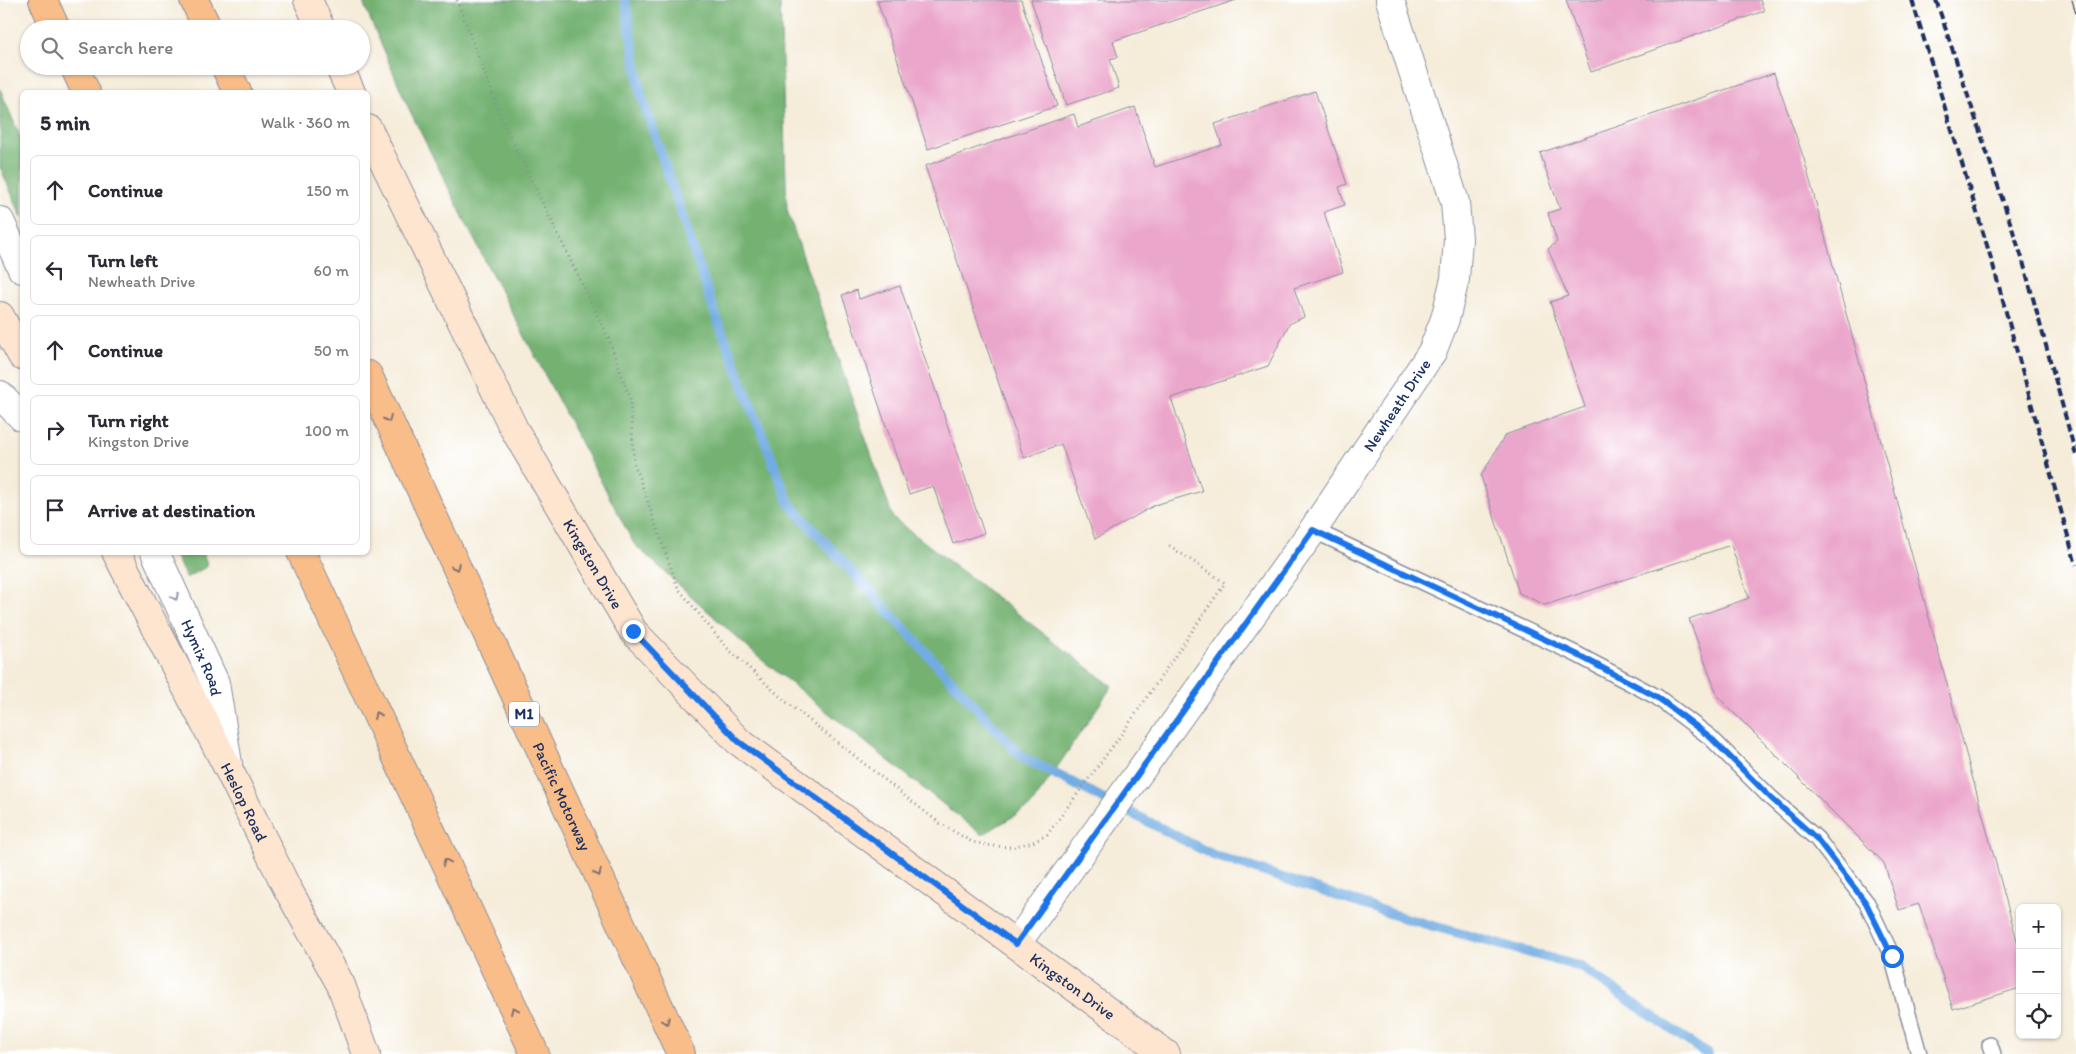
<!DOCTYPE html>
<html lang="en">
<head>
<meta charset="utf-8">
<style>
	body { margin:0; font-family:Itim,sans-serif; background:#f2f2f3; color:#2b2b33 }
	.controls { position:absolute; right:15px; bottom:15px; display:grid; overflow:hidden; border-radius:8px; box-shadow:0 1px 4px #0004 }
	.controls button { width:45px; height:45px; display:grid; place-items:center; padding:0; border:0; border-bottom:1px solid #e1e1e2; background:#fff; color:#2b2b33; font:25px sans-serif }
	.stop { position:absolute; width:15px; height:15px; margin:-11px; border:4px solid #1a73e8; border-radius:50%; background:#fff }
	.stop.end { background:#1a73e8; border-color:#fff; box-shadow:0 1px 5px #0008 }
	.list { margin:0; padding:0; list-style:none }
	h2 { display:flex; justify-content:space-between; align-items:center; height:65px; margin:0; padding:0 20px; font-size:21px }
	h2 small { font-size:16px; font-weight:400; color:#7c7c81 }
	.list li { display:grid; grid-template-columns:32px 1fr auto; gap:15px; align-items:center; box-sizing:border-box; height:70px; margin:0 10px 10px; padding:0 10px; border:1px solid #e1e1e2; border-radius:8px }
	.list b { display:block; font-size:19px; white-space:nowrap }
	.list p { margin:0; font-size:16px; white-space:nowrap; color:#7c7c81 }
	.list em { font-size:16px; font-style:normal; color:#7c7c81 }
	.icon { flex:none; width:28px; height:28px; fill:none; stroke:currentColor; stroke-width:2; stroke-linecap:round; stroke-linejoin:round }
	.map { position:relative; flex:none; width:2076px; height:1054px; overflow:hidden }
	.search { position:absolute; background:#fff; box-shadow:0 1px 4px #0004; left:20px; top:20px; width:350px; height:55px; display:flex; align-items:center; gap:12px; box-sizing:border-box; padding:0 18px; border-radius:28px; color:#7c7c81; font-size:19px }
	.panel { position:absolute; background:#fff; box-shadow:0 1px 4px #0004; left:20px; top:90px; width:350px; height:465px; border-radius:8px }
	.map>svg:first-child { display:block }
	.forest { fill:#75b272; stroke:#487068 }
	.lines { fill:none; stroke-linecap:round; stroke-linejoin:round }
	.stream { stroke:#72ace2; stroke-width:10 }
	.building { fill:#eba6cb }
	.lane-casing { stroke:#888e9c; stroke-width:18 }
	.street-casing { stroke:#888e9c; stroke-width:30 }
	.secondary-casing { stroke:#888e9c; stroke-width:30 }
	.highway-casing { stroke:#888e9c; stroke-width:30 }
	.path { stroke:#888e9c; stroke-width:3; stroke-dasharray:1 4; stroke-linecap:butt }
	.lane { stroke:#fff; stroke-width:15 }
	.street { stroke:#fff; stroke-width:28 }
	.secondary { stroke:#fde5d0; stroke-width:28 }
	.highway { stroke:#f9bd89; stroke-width:28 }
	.tram { stroke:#1b2f5e; stroke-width:1 }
	.rail { stroke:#1b2f5e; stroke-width:4; stroke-dasharray:8 4; stroke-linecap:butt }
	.oneway { stroke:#7f6f71 }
	.oneway2 { stroke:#8d97ae }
	.route { stroke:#1a73e8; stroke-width:6 }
	.labels { text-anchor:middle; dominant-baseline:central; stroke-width:4.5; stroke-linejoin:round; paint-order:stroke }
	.shield { fill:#fff; stroke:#5f6d8e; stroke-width:1 }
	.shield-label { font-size:15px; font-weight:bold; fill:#1b2f5e }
	.street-label { font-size:16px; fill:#1b2f5e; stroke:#fff }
</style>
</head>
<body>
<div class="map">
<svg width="2076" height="1054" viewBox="0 0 2076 1054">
	<rect width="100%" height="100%" fill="#fff"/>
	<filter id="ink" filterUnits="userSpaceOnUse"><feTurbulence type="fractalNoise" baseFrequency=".02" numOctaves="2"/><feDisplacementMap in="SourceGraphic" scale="10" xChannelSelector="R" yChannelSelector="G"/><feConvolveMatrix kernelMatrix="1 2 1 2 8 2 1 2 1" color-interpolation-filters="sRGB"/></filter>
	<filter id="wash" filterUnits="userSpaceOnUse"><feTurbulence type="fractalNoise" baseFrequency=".0096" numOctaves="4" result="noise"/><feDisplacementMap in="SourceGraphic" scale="20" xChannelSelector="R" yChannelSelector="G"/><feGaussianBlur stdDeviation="1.12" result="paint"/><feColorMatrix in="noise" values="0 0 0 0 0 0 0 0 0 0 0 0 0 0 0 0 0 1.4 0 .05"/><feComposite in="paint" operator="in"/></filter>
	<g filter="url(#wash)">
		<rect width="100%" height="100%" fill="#f5ecd9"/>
		<g class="forest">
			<path d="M 362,0 L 780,0 L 787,210 L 893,518 L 1112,686 L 1031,806 L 982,835 L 757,656 L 634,544 L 485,261 L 408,107 Z"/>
			<path d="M 0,89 L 22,141 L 22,218 L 0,167 Z"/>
			<path d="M 174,553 L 203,553 L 208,566 L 186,578 Z"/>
		</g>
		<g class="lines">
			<path class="stream" d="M 625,0 L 641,94 L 713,308 L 789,503 L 1022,757 L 1213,855 L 1401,917 L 1581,967 L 1707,1054"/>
		</g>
		<g id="blocks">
			<g class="building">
				<path d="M 877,0 L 1021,0 L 1057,106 L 928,149 Z"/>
				<path d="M 1031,0 L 1236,0 L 1113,41 L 1118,57 L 1110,59 L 1119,88 L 1066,105 Z"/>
				<path d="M 1566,0 L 1760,0 L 1764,11 L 1591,72 Z"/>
				<path d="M 1774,73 L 1804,159 L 2020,952 L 2020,988 L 1953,1009 L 1919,904 L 1899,910 L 1884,863 L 1718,697 L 1689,619 L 1749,598 L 1731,545 L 1545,605 L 1519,593 L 1481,476 L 1505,435 L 1585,407 L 1550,302 L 1568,296 L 1548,249 L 1557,242 L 1548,213 L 1560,209 L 1540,153 Z"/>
				<path d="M 1315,91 L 1347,184 L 1339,187 L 1345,205 L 1324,212 L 1343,272 L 1294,288 L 1304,317 L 1289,324 L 1268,366 L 1171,398 L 1202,491 L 1155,505 L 1095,539 L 1061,444 L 1024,458 L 925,166 L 1074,114 L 1078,127 L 1135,107 L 1155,167 L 1222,145 L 1215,124 Z"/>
				<path d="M 900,286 L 984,533 L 953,544 L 933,486 L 909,494 L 842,295 L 857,290 L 859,299 Z"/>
			</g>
		</g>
	</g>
	<g filter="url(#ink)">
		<use href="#blocks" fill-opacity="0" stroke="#888e9c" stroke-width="1"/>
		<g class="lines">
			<g class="lane-casing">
				<g id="lane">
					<path d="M 1313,530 L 1576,654 L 1657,697 L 1710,737 L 1771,798 L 1817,839 L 1867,903 L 1892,956 L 1919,1054"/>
					<path d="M 1990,1045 L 1993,1054"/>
				</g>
			</g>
			<g class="street-casing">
				<g id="street">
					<path d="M 0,221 L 22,269"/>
					<path d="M 0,395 L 22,417"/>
					<path id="s1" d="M 155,552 L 215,683 L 228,764"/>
					<path id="s2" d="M 1016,944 L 1313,530 L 1432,352 L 1445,319 L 1455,279 L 1458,239 L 1455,202 L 1390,0"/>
				</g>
			</g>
			<g class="secondary-casing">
				<g id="secondary">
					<path d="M 308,0 L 321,29"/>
					<path d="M 339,66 L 351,92"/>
					<path id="s3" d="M 368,129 L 514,429 L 633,631 L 738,741 L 1166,1054"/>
					<path d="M 0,316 L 22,356"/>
					<path id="s4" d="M 116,552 L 229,770 L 286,886 L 341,985 L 366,1054"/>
				</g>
			</g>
			<g class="highway-casing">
				<g id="highway">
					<path d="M 43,0 L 56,29"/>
					<path d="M 194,0 L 208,29"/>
					<path d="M 74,66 L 86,92"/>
					<path d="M 225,66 L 237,92"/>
					<path id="s5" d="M 368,375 L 681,1054"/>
					<path d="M 301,552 L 535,1054"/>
				</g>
			</g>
			<path class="path" d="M 457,0 L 503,122 L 608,337 L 630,399 L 634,463 L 678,588 L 726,647 L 785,701 L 938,822 L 972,842 L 993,846 L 1011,847 L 1033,842 L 1047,835 L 1121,735 L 1225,583 L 1167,544"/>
			<use href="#lane" class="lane"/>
			<use href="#street" class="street"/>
			<use href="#secondary" class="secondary"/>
			<use href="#highway" class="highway"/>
			<path class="tram" d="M 2072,0 L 2076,14"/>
			<g class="rail">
				<path d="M 1912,0 L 1993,265 L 2076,565"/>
				<path d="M 1936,0 L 2022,258 L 2076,455"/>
			</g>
		</g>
		<defs><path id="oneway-chevron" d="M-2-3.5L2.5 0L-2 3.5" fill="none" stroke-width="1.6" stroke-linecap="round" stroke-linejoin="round" transform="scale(1.25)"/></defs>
		<g class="oneway">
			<use href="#oneway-chevron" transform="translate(388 419) rotate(65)"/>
			<use href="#oneway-chevron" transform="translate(456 567) rotate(65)"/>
			<use href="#oneway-chevron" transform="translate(377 715) rotate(-115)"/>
			<use href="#oneway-chevron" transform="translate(446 862) rotate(-115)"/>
			<use href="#oneway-chevron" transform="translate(598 873) rotate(65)"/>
			<use href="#oneway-chevron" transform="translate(514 1010) rotate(-115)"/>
			<use href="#oneway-chevron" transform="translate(666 1021) rotate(65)"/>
		</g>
		<use class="oneway2" href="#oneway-chevron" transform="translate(175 597) rotate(65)"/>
	</g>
	<g class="lines" filter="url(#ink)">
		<path class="route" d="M 633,631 L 738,741 L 1016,944 L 1313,530 L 1576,654 L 1657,697 L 1710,737 L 1771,798 L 1817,839 L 1866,903 L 1892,956"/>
	</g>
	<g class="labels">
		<rect class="shield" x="509" y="701.5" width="30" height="25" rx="4"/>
		<g class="shield-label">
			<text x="524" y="714">M1</text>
		</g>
		<g class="street-label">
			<text stroke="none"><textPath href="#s2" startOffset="660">Newheath Drive</textPath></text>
			<text stroke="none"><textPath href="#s3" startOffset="490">Kingston Drive</textPath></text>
			<text stroke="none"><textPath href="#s1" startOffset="116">Hymix Road</textPath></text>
			<text stroke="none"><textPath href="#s5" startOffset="464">Pacific Motorway</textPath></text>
			<text stroke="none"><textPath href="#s4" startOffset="281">Heslop Road</textPath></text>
			<text stroke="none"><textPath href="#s3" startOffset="1135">Kingston Drive</textPath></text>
		</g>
	</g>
</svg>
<div class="controls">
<button>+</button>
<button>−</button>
<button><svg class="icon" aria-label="locate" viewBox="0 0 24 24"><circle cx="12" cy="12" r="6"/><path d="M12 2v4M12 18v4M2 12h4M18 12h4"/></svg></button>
</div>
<div class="stop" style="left:1892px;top:956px"></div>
<div class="stop end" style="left:633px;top:631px"></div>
<div class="search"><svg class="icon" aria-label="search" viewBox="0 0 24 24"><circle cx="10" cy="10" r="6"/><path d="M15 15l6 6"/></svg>Search here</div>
<section class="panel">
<h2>5 min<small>Walk · 360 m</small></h2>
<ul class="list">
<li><svg class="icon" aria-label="ahead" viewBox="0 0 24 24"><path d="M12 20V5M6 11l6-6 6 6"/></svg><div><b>Continue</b></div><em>150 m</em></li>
<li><svg class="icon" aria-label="left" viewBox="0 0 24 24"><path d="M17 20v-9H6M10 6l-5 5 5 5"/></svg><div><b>Turn left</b><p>Newheath Drive</p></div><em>60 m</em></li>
<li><svg class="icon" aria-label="ahead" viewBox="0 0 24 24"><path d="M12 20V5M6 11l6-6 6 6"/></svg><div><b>Continue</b></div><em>50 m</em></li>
<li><svg class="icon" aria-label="right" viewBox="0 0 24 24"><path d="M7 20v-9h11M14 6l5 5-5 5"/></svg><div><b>Turn right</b><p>Kingston Drive</p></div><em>100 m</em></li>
<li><svg class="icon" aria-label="arrive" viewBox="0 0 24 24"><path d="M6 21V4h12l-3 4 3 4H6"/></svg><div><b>Arrive at destination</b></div></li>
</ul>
</section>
</div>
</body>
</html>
